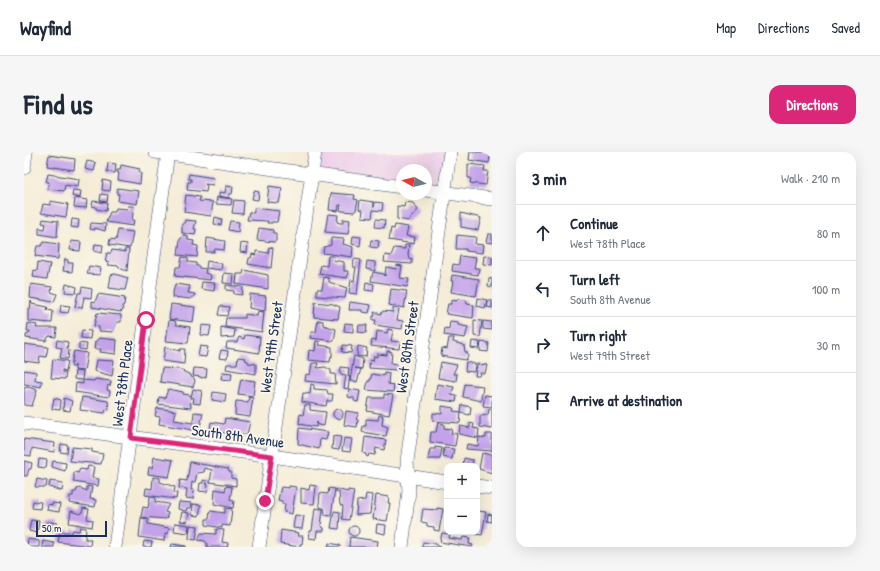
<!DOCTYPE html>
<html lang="en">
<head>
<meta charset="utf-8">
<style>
	body { margin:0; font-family:"Patrick Hand",sans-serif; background:#f6f6f7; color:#1f2937 }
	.controls { position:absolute; right:12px; bottom:12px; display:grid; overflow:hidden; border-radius:8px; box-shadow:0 4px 16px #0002 }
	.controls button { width:36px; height:36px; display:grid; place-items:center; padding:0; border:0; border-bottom:1px solid #e0e1e3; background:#fff; color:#1f2937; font:20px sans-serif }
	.compass { position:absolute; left:372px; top:12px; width:36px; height:36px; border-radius:50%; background:#fff; box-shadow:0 4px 16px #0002; rotate:278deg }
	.scale { position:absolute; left:12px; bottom:10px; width:71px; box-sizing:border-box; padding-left:4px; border:2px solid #1b2f5e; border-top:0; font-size:11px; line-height:14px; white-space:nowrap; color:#1b2f5e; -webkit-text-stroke:3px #fbf7ec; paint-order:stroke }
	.stop { position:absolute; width:12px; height:12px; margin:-9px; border:3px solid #db2777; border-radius:50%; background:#fff }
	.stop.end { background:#db2777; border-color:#fff; box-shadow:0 1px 4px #0008 }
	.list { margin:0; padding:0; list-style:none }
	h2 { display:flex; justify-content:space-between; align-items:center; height:52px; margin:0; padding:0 16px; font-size:17px }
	h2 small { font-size:13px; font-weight:400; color:#747a83 }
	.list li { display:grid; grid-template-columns:26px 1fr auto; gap:12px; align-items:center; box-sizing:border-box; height:56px; padding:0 16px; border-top:1px solid #e0e1e3 }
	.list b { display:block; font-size:15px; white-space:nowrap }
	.list p { margin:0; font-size:13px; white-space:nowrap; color:#747a83 }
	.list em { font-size:13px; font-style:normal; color:#747a83 }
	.icon { flex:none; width:22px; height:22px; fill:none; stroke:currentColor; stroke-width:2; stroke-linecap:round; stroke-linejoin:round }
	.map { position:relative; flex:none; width:468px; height:395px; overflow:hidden; border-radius:12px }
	header { display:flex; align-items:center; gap:24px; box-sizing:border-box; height:56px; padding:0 20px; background:#fff; border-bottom:1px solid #e0e1e3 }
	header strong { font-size:19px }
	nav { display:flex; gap:22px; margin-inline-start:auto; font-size:14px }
	.intro { display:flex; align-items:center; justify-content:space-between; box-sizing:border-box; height:96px; padding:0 24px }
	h1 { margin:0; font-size:28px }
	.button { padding:10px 18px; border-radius:12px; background:#db2777; color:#fff; font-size:14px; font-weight:700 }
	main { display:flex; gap:24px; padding:0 24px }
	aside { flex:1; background:#fff; border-radius:12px; box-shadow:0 4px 16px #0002 }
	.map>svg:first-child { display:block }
	.built { fill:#edd0e8 }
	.building { fill:#c3a2ea }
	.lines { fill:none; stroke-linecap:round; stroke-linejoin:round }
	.minor-casing { stroke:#3c4b70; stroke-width:14 }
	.minor { stroke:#fff; stroke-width:13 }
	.route { stroke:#db2777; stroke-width:5 }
	.labels { text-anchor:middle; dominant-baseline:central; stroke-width:3.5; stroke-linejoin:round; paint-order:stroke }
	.street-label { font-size:15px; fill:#1b2f5e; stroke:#fbf7ec }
</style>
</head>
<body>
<header>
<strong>Wayfind</strong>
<nav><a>Map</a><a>Directions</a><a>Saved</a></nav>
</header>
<div class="intro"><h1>Find us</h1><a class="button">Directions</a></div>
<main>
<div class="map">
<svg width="468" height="395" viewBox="0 0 468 395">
	<rect width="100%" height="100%" fill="#fbf7ec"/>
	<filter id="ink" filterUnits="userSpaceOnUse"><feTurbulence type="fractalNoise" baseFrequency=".025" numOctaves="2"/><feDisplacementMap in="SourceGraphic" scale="8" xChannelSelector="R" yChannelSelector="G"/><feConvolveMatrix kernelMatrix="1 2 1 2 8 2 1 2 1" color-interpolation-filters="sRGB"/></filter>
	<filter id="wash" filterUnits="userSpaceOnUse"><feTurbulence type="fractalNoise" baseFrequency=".012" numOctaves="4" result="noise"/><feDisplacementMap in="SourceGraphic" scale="16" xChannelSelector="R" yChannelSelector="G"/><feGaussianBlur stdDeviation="0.9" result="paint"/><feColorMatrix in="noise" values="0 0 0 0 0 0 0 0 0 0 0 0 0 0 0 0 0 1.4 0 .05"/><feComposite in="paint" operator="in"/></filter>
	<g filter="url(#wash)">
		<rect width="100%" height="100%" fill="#f4ecd6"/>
		<path class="built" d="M 291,0 L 426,0 L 421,40 L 402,38 L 402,18 L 378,18 L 378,35 L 288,23 Z"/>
		<g id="blocks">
			<g class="building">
				<path d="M 446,0 L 468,0 L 468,5 L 466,5 L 465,11 L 445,8 Z"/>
				<path d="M 25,3 L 51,7 L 50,18 L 23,14 Z"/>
				<path d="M 63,9 L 72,11 L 70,19 L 61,17 Z"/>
				<path d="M 84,11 L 92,12 L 91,21 L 83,20 Z"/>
				<path d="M 444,12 L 461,14 L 460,19 L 464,19 L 462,33 L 446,31 L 447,26 L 444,26 Z"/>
				<path d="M 97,13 L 116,17 L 115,21 L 117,21 L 116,32 L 94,28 L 95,21 L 93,20 L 93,18 L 96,18 Z"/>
				<path d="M 24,22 L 55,27 L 54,35 L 41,33 L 40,39 L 23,37 L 25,30 L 22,30 Z"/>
				<path d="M 165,22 L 190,26 L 189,33 L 181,32 L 183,34 L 182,40 L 163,38 L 164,30 L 167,30 L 167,27 L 164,27 Z"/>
				<path d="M 79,28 L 87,30 L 86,39 L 78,38 Z"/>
				<path d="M 202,34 L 209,35 L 208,42 L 205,42 L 205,46 L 195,44 L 195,40 L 201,41 Z"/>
				<path d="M 245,34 L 258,36 L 255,51 L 243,50 Z"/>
				<path d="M 93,36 L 115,39 L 113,52 L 94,49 L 95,42 L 93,42 Z"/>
				<path d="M 49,38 L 57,39 L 56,46 L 48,44 Z"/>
				<path d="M 230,39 L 235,40 L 234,48 L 228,47 Z"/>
				<path d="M 307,41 L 331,43 L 330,47 L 334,48 L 332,58 L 330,60 L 318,59 L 316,58 L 317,53 L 315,53 L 314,59 L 305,58 Z"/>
				<path d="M 77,42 L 84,43 L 83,50 L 76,49 Z"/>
				<path d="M 162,43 L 176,45 L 175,49 L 189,50 L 187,64 L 160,60 Z"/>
				<path d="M 193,45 L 208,47 L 207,53 L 192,52 Z"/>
				<path d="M 51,46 L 63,48 L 62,56 L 50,55 Z"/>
				<path d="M 210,48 L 220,49 L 219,62 L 208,61 Z"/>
				<path d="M 336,48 L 350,50 L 350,55 L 351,50 L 359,51 L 358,59 L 349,58 L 348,66 L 338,65 L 339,58 L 335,57 Z"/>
				<path d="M 26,49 L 44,52 L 42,65 L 17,61 L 19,52 L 26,53 Z"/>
				<path d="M 69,49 L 83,51 L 82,59 L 72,57 L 72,55 L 68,54 Z"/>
				<path d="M 381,50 L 389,51 L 394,58 L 384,69 L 373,67 L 373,54 L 380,55 Z"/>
				<path d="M 104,54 L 110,54 L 108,68 L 110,68 L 109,74 L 82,70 L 86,60 L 91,60 L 92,56 L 103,57 Z"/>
				<path d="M 230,56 L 255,59 L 253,70 L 248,70 L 248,71 L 243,71 L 244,69 L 223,68 L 225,60 L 230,61 Z"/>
				<path d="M 437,61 L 457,66 L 454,78 L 437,75 Z"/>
				<path d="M 304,62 L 314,63 L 313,70 L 316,71 L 319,71 L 319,67 L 326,68 L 324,82 L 301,80 Z"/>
				<path d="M 191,65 L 198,67 L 197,73 L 190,72 Z"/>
				<path d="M 19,67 L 34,69 L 33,85 L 15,82 L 15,76 L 21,77 L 22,72 L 18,71 Z"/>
				<path d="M 48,67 L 55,68 L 54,76 L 47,75 Z"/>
				<path d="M 352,67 L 361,68 L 360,76 L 351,75 Z"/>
				<path d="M 161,68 L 172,69 L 170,77 L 172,77 L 171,83 L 158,81 L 158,72 L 160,72 Z"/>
				<path d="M 206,69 L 215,70 L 214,80 L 204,78 Z"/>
				<path d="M 67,71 L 82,72 L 81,79 L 71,76 L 71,78 L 66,77 Z"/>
				<path d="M 371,73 L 384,75 L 382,84 L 391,85 L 390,92 L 365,88 L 367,76 L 370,77 Z"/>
				<path d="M 235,76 L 249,78 L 249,81 L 252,81 L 252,89 L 250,90 L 233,88 Z"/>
				<path d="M 94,78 L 109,80 L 106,96 L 85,93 L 86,87 L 92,88 Z"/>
				<path d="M 464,82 L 468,82 L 468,91 L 462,90 Z"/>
				<path d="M 159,83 L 164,84 L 164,88 L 170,89 L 169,93 L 174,94 L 173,105 L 154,103 L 156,87 L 158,86 Z"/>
				<path d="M 433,83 L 452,85 L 451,92 L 459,93 L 458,101 L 442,99 L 442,97 L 432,97 Z"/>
				<path d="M 329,84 L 337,85 L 336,94 L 328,92 Z"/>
				<path d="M 183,86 L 201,89 L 200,98 L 191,97 L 190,100 L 182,100 Z"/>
				<path d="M 307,86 L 320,87 L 319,92 L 329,95 L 328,105 L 299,101 L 300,95 L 307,93 Z"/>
				<path d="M 347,88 L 355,89 L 354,96 L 346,95 Z"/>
				<path d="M 47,89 L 57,90 L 56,99 L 46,98 Z"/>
				<path d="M 20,90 L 35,92 L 34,107 L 11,104 L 13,94 L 17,94 Z"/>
				<path d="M 217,91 L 224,92 L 223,101 L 216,100 Z"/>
				<path d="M 71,92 L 79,93 L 78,101 L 70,99 Z"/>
				<path d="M 381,93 L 385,93 L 384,104 L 387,108 L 388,106 L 388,112 L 360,110 L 361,103 L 367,104 L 370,96 L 381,97 Z"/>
				<path d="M 245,95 L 249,96 L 247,116 L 224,112 L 225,106 L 227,106 L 228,102 L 232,103 L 232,99 L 244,101 Z"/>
				<path d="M 101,97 L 105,97 L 103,119 L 95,116 L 95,114 L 84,113 L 85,110 L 81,109 L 83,101 L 87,101 L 88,98 L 101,100 Z"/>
				<path d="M 304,104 L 310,104 L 309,108 L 320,110 L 320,119 L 324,119 L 323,126 L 295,122 L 297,113 L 303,114 Z"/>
				<path d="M 436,104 L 452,106 L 450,116 L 455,116 L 454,123 L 428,119 L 429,112 L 434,113 L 435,111 Z"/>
				<path d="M 460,104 L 468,105 L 468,113 L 459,112 Z"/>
				<path d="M 158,105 L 164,106 L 164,110 L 172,111 L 172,114 L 175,114 L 175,116 L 182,117 L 181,121 L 187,123 L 186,128 L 151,124 L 152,115 L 156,115 Z"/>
				<path d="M 41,107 L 44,108 L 44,111 L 49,111 L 48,120 L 39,119 Z"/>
				<path d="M 330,107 L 337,108 L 333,142 L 325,141 L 327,128 L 330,129 L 332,115 L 329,115 Z"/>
				<path d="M 183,109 L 198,112 L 197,118 L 182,116 Z"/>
				<path d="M 343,109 L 351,110 L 351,119 L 342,117 Z"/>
				<path d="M 14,110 L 26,112 L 23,127 L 9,125 L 10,118 L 13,119 Z"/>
				<path d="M 373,113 L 378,114 L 376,126 L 385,127 L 383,135 L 347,129 L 349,120 L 360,122 L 361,124 L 362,115 L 372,117 Z"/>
				<path d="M 65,114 L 77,116 L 76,123 L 63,122 Z"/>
				<path d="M 220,118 L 244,123 L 244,137 L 212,132 L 213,122 L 219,122 Z"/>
				<path d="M 200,121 L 210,122 L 209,132 L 199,131 Z"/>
				<path d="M 91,122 L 104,126 L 101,138 L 85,136 L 87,123 Z"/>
				<path d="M 428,123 L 455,127 L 452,144 L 427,140 L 429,129 L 427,129 Z"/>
				<path d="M 300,125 L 305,126 L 305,130 L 323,136 L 321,146 L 293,144 L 293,137 L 298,137 Z"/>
				<path d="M 465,126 L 468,127 L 468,135 L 464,134 Z"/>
				<path d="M 178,130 L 191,131 L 190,139 L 177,137 Z"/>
				<path d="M 342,130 L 350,132 L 349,139 L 341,138 Z"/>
				<path d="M 7,132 L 28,135 L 27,140 L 33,142 L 30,150 L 6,146 Z"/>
				<path d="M 42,132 L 53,135 L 52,141 L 41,140 Z"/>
				<path d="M 151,132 L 166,134 L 164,141 L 171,142 L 170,145 L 168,145 L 167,147 L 148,145 Z"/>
				<path d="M 202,133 L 219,135 L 218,143 L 210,142 L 210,139 L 202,138 Z"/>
				<path d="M 58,135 L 68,137 L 67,146 L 60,145 L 58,156 L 51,155 L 54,141 L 57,141 Z"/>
				<path d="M 367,137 L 383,139 L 380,156 L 365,153 Z"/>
				<path d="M 74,142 L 101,146 L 100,153 L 98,154 L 99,158 L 97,160 L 68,155 L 68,149 L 71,150 Z"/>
				<path d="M 226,142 L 242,144 L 241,159 L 225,156 Z"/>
				<path d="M 454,146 L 463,148 L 461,156 L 453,154 Z"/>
				<path d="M 433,147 L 442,148 L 443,152 L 450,153 L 449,166 L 422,162 L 424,152 L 427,152 L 427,148 L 433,149 Z"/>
				<path d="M 464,148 L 468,148 L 468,156 L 463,155 Z"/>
				<path d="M 7,149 L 8,152 L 24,155 L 23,158 L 29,159 L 28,171 L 4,169 L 4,156 L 6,157 Z"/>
				<path d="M 291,150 L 309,152 L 316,155 L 314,167 L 290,165 Z"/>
				<path d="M 326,150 L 347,153 L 345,161 L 338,160 L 338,158 L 325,158 Z"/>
				<path d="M 147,152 L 171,155 L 169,170 L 145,167 Z"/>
				<path d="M 37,153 L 46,154 L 44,161 L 36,160 Z"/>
				<path d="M 196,154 L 205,155 L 203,164 L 194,163 Z"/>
				<path d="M 369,156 L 375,157 L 373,168 L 379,169 L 378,177 L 351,173 L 352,168 L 349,168 L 349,164 L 351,164 L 350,160 L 357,162 L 359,159 L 369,160 Z"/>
				<path d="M 234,159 L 240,160 L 238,180 L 201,175 L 202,166 L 221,166 L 221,162 L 233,164 Z"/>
				<path d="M 73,161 L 97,163 L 97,170 L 93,170 L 89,180 L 75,179 L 75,175 L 70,174 Z"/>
				<path d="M 145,168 L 151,169 L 152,173 L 166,175 L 164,191 L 142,189 Z"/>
				<path d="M 294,168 L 299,169 L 299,173 L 312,177 L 310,189 L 286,186 L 288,180 L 292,180 Z"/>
				<path d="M 450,168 L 458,169 L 456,185 L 450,184 Z"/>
				<path d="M 426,169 L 434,170 L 434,173 L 444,175 L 441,186 L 420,183 L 421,176 L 425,177 Z"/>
				<path d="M 459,169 L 468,170 L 468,178 L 459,177 Z"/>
				<path d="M 4,171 L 13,173 L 12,176 L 33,176 L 32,185 L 25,184 L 22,189 L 2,186 L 2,183 L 5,182 L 6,179 L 3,179 Z"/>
				<path d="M 321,171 L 329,172 L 329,180 L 320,179 Z"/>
				<path d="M 178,173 L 187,174 L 185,184 L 177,183 Z"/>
				<path d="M 335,173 L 343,173 L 342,181 L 334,180 Z"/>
				<path d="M 197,175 L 211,178 L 210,185 L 197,186 Z"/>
				<path d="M 364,177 L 369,178 L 367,189 L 376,190 L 375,197 L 347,194 L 348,188 L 352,189 L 353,179 L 363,181 Z"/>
				<path d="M 58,178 L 67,179 L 66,187 L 57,186 Z"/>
				<path d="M 221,183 L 236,185 L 235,201 L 202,196 L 203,190 L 213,190 L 215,185 L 220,187 Z"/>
				<path d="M 75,186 L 93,188 L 92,202 L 76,200 L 77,197 L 70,197 L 71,190 Z"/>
				<path d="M 425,186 L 430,186 L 429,190 L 440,193 L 441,200 L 443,200 L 444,204 L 442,208 L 417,204 L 418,196 L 423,197 Z"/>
				<path d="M 33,188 L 44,190 L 43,197 L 45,198 L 44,207 L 36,206 L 38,196 L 32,195 Z"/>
				<path d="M 292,189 L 296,190 L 295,193 L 308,195 L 308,205 L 307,204 L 306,210 L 284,208 L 285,198 L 291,199 Z"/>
				<path d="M 448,189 L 456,190 L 455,197 L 447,196 Z"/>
				<path d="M 457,190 L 465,191 L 464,200 L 456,199 Z"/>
				<path d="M 55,191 L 63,192 L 62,198 L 55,197 Z"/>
				<path d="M 0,192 L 24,195 L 22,205 L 16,204 L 15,211 L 0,209 Z"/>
				<path d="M 319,193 L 328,194 L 327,201 L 318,200 Z"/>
				<path d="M 176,194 L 184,195 L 182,205 L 174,204 Z"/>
				<path d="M 334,194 L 343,196 L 342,205 L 333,204 Z"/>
				<path d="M 141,195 L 156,199 L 156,197 L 161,197 L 160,212 L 139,209 Z"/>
				<path d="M 197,198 L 204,199 L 203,207 L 195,206 Z"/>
				<path d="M 50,199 L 63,201 L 60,219 L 51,218 L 51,213 L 50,215 L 47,215 Z"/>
				<path d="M 363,199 L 368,200 L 367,211 L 373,212 L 373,218 L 345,216 L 346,208 L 349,209 L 350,204 L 353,205 L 353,202 L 363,203 Z"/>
				<path d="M 330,204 L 339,207 L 338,217 L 331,216 L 337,217 L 333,230 L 326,229 Z"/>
				<path d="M 214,205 L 222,206 L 221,208 L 224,209 L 224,211 L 232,212 L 232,222 L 202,217 L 203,212 L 213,212 Z"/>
				<path d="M 29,207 L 44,209 L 42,219 L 38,218 L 38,220 L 42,220 L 41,227 L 27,226 Z"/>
				<path d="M 72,208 L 90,209 L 88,224 L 70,219 Z"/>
				<path d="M 417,210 L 433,213 L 429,222 L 433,222 L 432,229 L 414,226 Z"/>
				<path d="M 442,210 L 451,212 L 450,220 L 441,219 Z"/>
				<path d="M 288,211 L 294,211 L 293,216 L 301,215 L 307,218 L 307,222 L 311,222 L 312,232 L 281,229 L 282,222 L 286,223 Z"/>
				<path d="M 453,212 L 463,213 L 461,221 L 456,221 L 455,224 L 451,224 Z"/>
				<path d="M 317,215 L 325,216 L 324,224 L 326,224 L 324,237 L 320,236 L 322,223 L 316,222 Z"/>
				<path d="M 138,216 L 154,217 L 167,223 L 167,225 L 170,226 L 171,229 L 169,235 L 136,230 Z"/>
				<path d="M 170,216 L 183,217 L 182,225 L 177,226 L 177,225 L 169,224 Z"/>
				<path d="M 0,218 L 12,220 L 11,228 L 18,229 L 17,235 L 0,232 Z"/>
				<path d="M 51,219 L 59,220 L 58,228 L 50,227 Z"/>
				<path d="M 198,220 L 208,221 L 207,228 L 197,227 Z"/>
				<path d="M 360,220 L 365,221 L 364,232 L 370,233 L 369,240 L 342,238 L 344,229 L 346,229 L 348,222 L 360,224 Z"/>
				<path d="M 71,227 L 87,229 L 86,234 L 84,233 L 83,238 L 86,239 L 85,245 L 51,240 L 52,231 L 59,232 L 59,228 L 70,229 Z"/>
				<path d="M 217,227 L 231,229 L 229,244 L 214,242 Z"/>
				<path d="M 287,232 L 290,233 L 290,237 L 303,238 L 304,242 L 309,242 L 308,249 L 303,249 L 302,254 L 278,250 L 279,241 L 286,242 Z"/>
				<path d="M 413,232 L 430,235 L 427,243 L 433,244 L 432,250 L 411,247 Z"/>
				<path d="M 441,232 L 459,234 L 457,249 L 439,245 Z"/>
				<path d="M 4,235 L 13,238 L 8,254 L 0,253 L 0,236 Z"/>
				<path d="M 144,237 L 159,240 L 159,242 L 166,243 L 167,256 L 134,252 L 135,245 L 141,246 Z"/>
				<path d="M 169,237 L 178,239 L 176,252 L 169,251 L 170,246 L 167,245 Z"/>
				<path d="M 325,237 L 336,239 L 334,250 L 330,249 L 330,246 L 324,245 Z"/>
				<path d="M 189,240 L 202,242 L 201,250 L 188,248 Z"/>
				<path d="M 360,242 L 369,243 L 365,263 L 343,259 L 345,246 L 360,246 Z"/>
				<path d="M 461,243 L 468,244 L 468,255 L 459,254 Z"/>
				<path d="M 58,245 L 84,249 L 85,258 L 82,257 L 81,261 L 56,258 Z"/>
				<path d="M 225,245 L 229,246 L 226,265 L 211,263 L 212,249 L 224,250 Z"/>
				<path d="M 30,246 L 37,248 L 36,258 L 28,257 Z"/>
				<path d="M 40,246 L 48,249 L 46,259 L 39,258 Z"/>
				<path d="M 281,253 L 286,253 L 286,258 L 302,260 L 300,274 L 294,273 L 293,270 L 292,275 L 275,272 L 276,262 L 279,263 Z"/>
				<path d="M 438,253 L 447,255 L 446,263 L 437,261 Z"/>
				<path d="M 418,254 L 430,256 L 429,259 L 437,260 L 436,271 L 409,269 L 409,261 L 418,262 Z"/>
				<path d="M 133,256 L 152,259 L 150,268 L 169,271 L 170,260 L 179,261 L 175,279 L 135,272 L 136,265 L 131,264 Z"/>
				<circle cx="314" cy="262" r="5"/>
				<path d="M 465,257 L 468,257 L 468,277 L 456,275 L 456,264 L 464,263 Z"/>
				<path d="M 322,259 L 335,261 L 332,267 L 334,268 L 333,275 L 320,273 Z"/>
				<path d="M 355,263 L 359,264 L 358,273 L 364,275 L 362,284 L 338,280 L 339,274 L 342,274 L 342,267 L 354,268 Z"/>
				<path d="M 201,266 L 226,270 L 223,282 L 217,282 L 217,284 L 186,278 L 187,270 L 200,272 Z"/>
				<path d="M 414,271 L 420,272 L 420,276 L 428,277 L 427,281 L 433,282 L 431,294 L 406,290 L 407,280 L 412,280 Z"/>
				<path d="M 446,271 L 450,272 L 449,276 L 455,277 L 454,286 L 435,282 L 436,274 L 446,276 Z"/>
				<path d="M 275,276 L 304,280 L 302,288 L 296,287 L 295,297 L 274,292 Z"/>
				<path d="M 462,282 L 468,282 L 468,299 L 442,297 L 443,292 L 454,294 L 455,285 L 462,286 Z"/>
				<path d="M 309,284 L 317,285 L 315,298 L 308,297 Z"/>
				<path d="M 341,285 L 362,288 L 360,298 L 352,296 L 351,303 L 345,302 L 344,305 L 342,304 L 342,302 L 339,301 Z"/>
				<path d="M 320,286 L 328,287 L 326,300 L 318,299 Z"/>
				<path d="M 0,287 L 31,291 L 30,300 L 8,296 L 7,304 L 0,303 Z"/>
				<path d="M 37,292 L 44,293 L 43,301 L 36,300 Z"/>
				<path d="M 48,295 L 68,297 L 68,300 L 79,302 L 77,312 L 46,309 Z"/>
				<path d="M 411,295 L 418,296 L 416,307 L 404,307 L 406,297 L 411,297 Z"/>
				<path d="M 420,296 L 430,297 L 428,307 L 419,305 Z"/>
				<path d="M 458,301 L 468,303 L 468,321 L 455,317 Z"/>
				<path d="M 130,305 L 149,308 L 145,325 L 124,322 L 125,315 L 128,316 Z"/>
				<path d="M 440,306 L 449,308 L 448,314 L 439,314 Z"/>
				<path d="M 15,307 L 23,308 L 22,316 L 14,315 Z"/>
				<path d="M 0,309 L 8,311 L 7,317 L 5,317 L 3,324 L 0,324 Z"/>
				<path d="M 29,309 L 42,311 L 41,319 L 28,315 Z"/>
				<path d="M 166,310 L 204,317 L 205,320 L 207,320 L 207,326 L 212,327 L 212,334 L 186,330 L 188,318 L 181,316 L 180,320 L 173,321 L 171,330 L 168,330 L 167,338 L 170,338 L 169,347 L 162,346 L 163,337 L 155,336 L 156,328 L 163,329 Z"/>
				<path d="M 64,314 L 70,315 L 68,326 L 75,327 L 74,334 L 50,330 L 50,320 L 54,321 L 56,317 L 63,318 Z"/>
				<path d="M 129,325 L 136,326 L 136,330 L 151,335 L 150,341 L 153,341 L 152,347 L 121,343 L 122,336 L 128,337 Z"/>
				<path d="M 13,327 L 23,329 L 22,335 L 11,335 Z"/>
				<path d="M 179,328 L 183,329 L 182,332 L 184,332 L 183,340 L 175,339 L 176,331 L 179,331 Z"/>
				<path d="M 26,329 L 39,331 L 38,339 L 25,335 Z"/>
				<path d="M 286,333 L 292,334 L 290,352 L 277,351 L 277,336 L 285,338 Z"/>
				<path d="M 63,334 L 68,335 L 66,347 L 72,348 L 71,355 L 45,351 L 46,344 L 49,344 L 49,340 L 52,340 L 53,337 L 56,336 L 63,339 Z"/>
				<path d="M 202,334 L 208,335 L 206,348 L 210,349 L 209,356 L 190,352 L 191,337 L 201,339 Z"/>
				<path d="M 265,334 L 272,335 L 268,362 L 260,360 L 261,352 L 258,352 L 258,349 L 254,348 L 257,335 L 265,336 Z"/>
				<path d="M 305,336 L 311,337 L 307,364 L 301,363 L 300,356 L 297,356 L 295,352 L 296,341 L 304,342 Z"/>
				<path d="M 312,337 L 324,340 L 324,338 L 330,339 L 325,368 L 318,367 L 319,354 L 316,353 L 315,340 L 312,340 Z"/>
				<path d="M 342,342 L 348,343 L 346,362 L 332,363 L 333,349 L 341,348 Z"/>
				<path d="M 352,343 L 365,345 L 364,351 L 366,351 L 363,369 L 349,367 Z"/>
				<path d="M 126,345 L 132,346 L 131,350 L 145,352 L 141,360 L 144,361 L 142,367 L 117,365 L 119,355 L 124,356 Z"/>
				<path d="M 9,349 L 17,350 L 16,357 L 8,356 Z"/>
				<path d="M 155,350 L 168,351 L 167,356 L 163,356 L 162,359 L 154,357 Z"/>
				<path d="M 28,351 L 36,352 L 35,360 L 23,358 L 24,352 L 28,353 Z"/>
				<path d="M 169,352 L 177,353 L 175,364 L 168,363 Z"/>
				<path d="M 59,356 L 65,357 L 63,367 L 69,368 L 68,375 L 45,371 L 47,359 L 56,362 L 58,361 Z"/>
				<path d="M 201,356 L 208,357 L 206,374 L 198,373 L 198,376 L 182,373 L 182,367 L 185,367 L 186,359 L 201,361 Z"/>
				<path d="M 291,356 L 299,357 L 297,374 L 300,376 L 300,379 L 293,379 L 292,387 L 285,386 L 286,379 L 288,379 Z"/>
				<path d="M 413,356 L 419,357 L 415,379 L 410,378 L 410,375 L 403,374 L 403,371 L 397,370 L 399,357 L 413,358 Z"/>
				<path d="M 310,359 L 316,360 L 315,377 L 307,376 Z"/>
				<path d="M 454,359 L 462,360 L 458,383 L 444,381 L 453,380 Z"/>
				<path d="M 158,360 L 165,361 L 163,370 L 156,369 Z"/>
				<path d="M 464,362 L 468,363 L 468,370 L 463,369 Z"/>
				<path d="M 271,363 L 280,364 L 278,377 L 269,376 Z"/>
				<path d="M 117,366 L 124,367 L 124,372 L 145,376 L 144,382 L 141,381 L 140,389 L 115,385 Z"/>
				<path d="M 7,368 L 15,369 L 13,381 L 5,379 Z"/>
				<path d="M 25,370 L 34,371 L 32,379 L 21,376 L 22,371 Z"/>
				<path d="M 151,371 L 165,373 L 164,381 L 150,379 Z"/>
				<path d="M 353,372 L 362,373 L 361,382 L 352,380 Z"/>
				<path d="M 166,373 L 174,374 L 172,388 L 165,387 Z"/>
				<circle cx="330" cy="379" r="5"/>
				<path d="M 56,375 L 62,376 L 61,387 L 67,387 L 66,394 L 34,390 L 36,380 L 45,380 L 47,382 L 49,378 L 55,379 Z"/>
				<path d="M 192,377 L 200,378 L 198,390 L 204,391 L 203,395 L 183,395 L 183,391 L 181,389 L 174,388 L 177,381 L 192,382 Z"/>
				<path d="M 257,378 L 275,381 L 274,384 L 279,384 L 278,392 L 276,392 L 276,395 L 256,392 Z"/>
				<path d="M 418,381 L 426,382 L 425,386 L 438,388 L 439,385 L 446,386 L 445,392 L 449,393 L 448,395 L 416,390 Z"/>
				<path d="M 326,385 L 354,389 L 353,395 L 325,395 Z"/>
				<path d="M 4,387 L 15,389 L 15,395 L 3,395 Z"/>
				<path d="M 19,389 L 30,391 L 30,395 L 18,395 Z"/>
				<path d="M 120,389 L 128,390 L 127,395 L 119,395 Z"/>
				<path d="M 399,390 L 412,392 L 416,395 L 398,395 Z"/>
				<path d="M 305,391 L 316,393 L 316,395 L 304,395 Z"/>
				<path d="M 148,392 L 162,394 L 162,395 L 147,395 Z"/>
			</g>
		</g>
	</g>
	<g filter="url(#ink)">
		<use href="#blocks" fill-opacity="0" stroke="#3c4b70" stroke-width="1"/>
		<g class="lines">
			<g class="minor-casing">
				<g id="minor">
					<path d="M 131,0 L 378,35"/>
					<path d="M 0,16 L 2,0"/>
					<path d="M 402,38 L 468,47"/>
					<path d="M 0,271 L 248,304 L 423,330"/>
					<path d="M 453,334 L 468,336"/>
					<path d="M 91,395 L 144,0"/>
					<path d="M 235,395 L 291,0"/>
					<path d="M 378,395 L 385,339 L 383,309 L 426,0"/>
				</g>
			</g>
			<use href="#minor" class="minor"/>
		</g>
	</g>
	<g class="lines" filter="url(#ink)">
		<path class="route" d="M 122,168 L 107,286 L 248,304 L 241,349"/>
	</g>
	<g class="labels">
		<g class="street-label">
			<text transform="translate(247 195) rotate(-82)">West 79th Street</text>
			<text transform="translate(383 195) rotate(-82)">West 80th Street</text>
			<text transform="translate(98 231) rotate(-83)">West 78th Place</text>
			<text transform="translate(214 284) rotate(8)">South 8th Avenue</text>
		</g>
	</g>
</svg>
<div class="controls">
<button>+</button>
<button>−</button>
</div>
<svg class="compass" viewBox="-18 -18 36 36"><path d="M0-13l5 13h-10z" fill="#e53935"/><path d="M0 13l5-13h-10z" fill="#747a83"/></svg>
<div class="scale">50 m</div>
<div class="stop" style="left:122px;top:168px"></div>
<div class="stop end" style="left:241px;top:349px"></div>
</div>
<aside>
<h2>3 min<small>Walk · 210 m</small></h2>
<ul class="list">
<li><svg class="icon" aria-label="ahead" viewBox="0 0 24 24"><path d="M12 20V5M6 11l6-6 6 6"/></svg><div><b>Continue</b><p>West 78th Place</p></div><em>80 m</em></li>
<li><svg class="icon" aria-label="left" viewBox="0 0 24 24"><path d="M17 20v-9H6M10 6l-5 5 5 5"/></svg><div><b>Turn left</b><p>South 8th Avenue</p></div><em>100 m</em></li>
<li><svg class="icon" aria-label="right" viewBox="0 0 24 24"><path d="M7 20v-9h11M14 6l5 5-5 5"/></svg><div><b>Turn right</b><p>West 79th Street</p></div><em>30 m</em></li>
<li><svg class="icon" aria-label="arrive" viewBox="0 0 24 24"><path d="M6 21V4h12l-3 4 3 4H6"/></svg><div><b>Arrive at destination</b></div></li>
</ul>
</aside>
</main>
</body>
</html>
